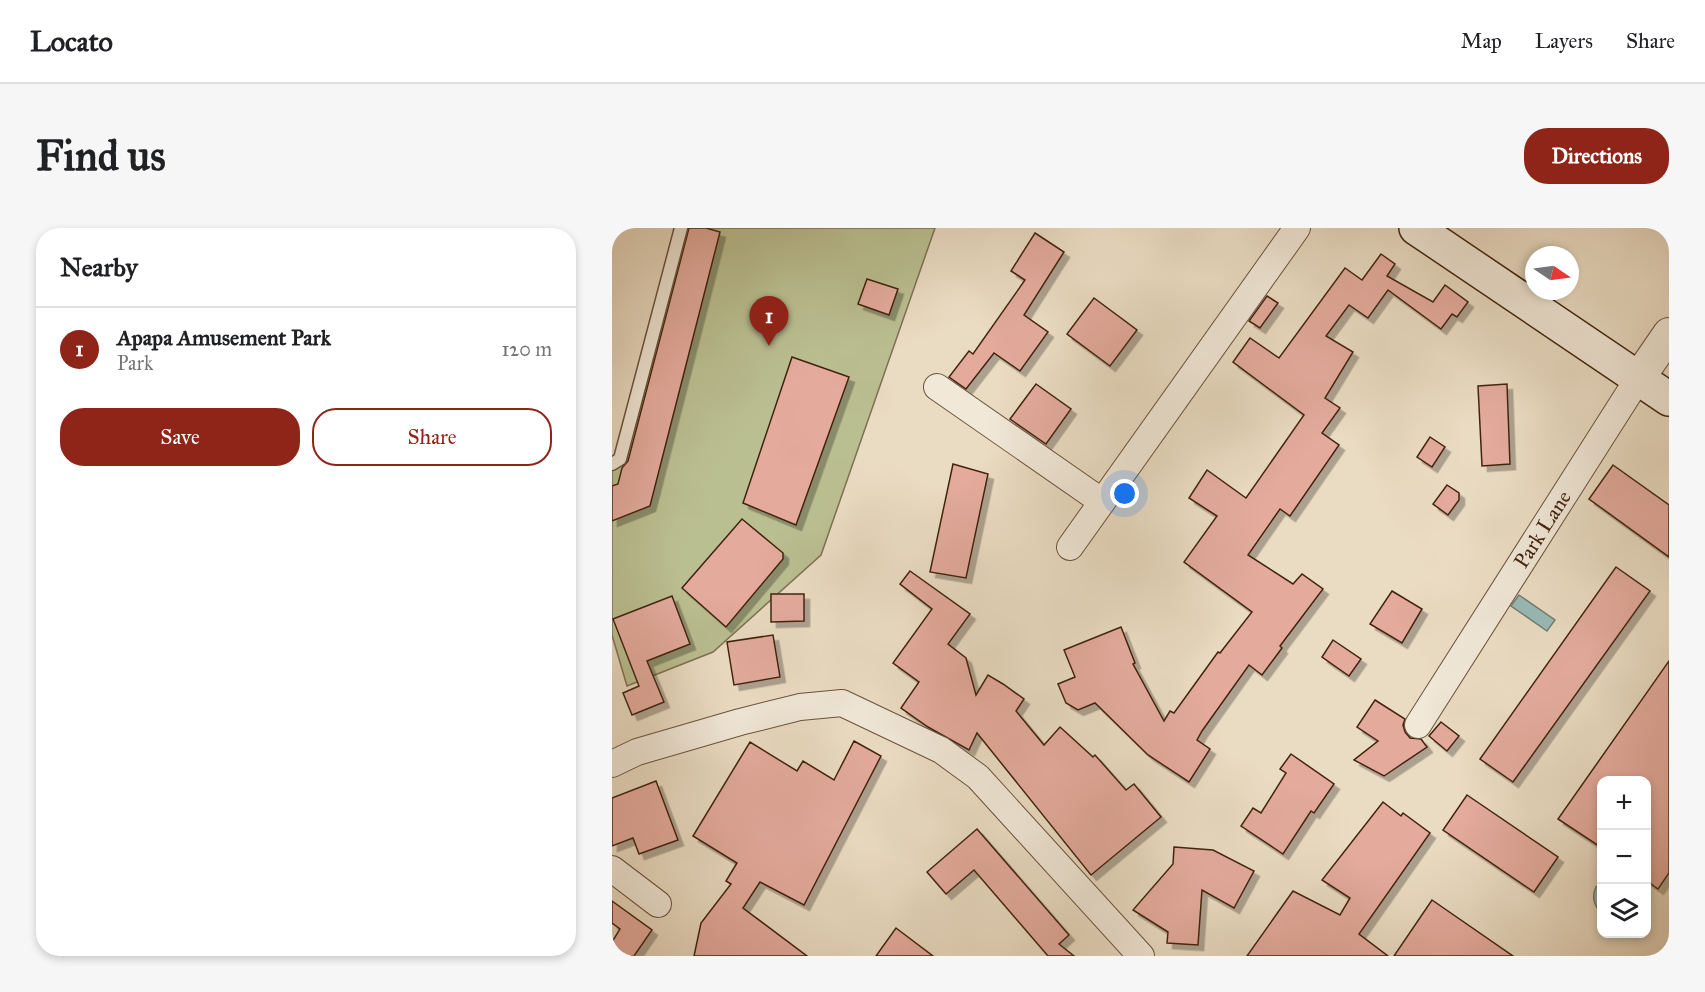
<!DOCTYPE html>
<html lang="en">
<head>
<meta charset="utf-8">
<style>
	body { margin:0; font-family:"IM FELL Great Primer",serif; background:#f6f6f6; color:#202124 }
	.controls { position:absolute; right:18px; bottom:18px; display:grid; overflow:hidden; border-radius:12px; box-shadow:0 3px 9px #0003 }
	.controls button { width:54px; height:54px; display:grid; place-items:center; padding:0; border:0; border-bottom:2px solid #e0e0e0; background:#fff; color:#202124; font:30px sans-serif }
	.compass { position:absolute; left:913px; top:18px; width:54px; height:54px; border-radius:50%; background:#fff; box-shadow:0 3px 9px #0003; rotate:103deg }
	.you { position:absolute; left:513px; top:266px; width:21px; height:21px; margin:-15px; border:4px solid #fff; border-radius:50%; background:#1a73e8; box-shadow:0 0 0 9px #1a73e833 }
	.badge { display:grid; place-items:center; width:39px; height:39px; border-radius:50%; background:#8f2418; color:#fff; font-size:20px; font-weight:700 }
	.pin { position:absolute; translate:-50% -50px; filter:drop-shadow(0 2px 3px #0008) }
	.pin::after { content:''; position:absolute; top:32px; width:21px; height:18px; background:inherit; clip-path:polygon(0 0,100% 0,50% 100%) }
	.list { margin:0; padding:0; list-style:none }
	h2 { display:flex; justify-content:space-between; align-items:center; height:78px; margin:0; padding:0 24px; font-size:26px }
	h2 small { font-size:20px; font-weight:400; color:#757577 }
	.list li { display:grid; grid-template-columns:39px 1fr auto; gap:18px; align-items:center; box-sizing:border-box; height:84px; padding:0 24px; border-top:2px solid #e0e0e0 }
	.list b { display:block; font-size:22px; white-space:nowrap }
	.list p { margin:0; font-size:20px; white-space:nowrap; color:#757577 }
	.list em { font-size:20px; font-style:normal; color:#757577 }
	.actions { display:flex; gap:12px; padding:18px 24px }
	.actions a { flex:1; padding:14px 0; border:2px solid #8f2418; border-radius:24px; text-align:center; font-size:21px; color:#8f2418 }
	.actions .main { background:#8f2418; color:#fff }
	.icon { flex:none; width:33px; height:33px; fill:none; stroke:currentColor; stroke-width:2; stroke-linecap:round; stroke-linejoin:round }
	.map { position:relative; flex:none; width:1057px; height:728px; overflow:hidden; border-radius:24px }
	header { display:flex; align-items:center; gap:36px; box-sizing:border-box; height:84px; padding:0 30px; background:#fff; border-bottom:2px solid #e0e0e0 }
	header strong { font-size:28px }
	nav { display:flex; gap:33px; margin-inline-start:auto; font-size:21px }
	.intro { display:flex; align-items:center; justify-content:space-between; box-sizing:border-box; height:144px; padding:0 36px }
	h1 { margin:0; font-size:42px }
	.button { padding:15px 27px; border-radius:24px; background:#8f2418; color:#fff; font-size:21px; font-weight:700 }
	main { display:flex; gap:36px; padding:0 36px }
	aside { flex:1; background:#fff; border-radius:24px; box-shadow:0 3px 9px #0003 }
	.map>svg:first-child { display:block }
	.green { fill:#babf92; stroke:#7e7151; stroke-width:1.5 }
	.water { fill:#98bbb7; stroke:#767e74; stroke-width:1.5 }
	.building { fill:#e4ab9d; stroke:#422310; stroke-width:1.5; filter:url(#shadow) }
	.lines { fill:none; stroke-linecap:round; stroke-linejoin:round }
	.service-casing { stroke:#6c513d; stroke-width:15 }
	.minor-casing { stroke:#6c513d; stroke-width:28 }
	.tertiary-casing { stroke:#6c513d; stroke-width:34 }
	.secondary-casing { stroke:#422310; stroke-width:36 }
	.service { stroke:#f1e8d8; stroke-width:12 }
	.minor { stroke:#f1e8d8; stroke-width:26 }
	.tertiary { stroke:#f1e8d8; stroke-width:32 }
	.secondary { stroke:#f1e8d8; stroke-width:33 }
	.labels { text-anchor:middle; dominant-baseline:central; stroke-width:4.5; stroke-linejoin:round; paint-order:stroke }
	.street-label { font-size:21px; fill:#422310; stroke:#f1e8d8 }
</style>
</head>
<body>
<header>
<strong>Locato</strong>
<nav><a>Map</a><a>Layers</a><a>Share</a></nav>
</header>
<div class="intro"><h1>Find us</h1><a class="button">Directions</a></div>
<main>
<aside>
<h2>Nearby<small></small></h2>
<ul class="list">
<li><span class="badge">1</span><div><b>Apapa Amusement Park</b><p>Park</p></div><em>120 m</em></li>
</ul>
<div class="actions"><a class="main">Save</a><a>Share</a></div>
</aside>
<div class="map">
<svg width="1057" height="728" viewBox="0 0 1057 728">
	<defs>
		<filter id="shadow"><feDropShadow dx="5.5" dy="5.5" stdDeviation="0" flood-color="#0004"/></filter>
	</defs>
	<rect width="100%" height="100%" fill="#eadcc3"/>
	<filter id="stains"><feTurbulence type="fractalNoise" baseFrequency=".00333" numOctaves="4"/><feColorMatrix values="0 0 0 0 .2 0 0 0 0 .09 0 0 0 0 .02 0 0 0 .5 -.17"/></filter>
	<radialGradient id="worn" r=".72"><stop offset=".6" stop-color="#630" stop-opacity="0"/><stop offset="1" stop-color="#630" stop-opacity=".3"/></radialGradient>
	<path class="green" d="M 65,0 L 323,0 L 209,327 L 101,424 L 15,458 L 0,407 L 0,237 Z"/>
	<g class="water">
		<path d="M 907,367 L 943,392 L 935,403 L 899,378 Z"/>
		<path d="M 989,655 L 990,655 L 989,685 C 982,677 979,669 984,659 Z"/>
	</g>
	<g class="building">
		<path d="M 77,0 L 94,0 L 108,4 L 38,278 L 0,293 L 0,258 L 6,256 L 10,240 L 16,233 Z"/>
		<path d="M 423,5 L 452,24 L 412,87 L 436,104 L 408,143 L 382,125 L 354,161 L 337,149 L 357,123 L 361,126 L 413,52 L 399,43 Z"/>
		<path d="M 769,26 L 783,36 L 775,48 L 821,74 L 833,57 L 856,74 L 845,89 L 840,86 L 829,101 L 776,62 L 756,90 L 737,77 L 714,108 L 741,124 L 713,170 L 728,180 L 710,205 L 727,217 L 678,288 L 668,281 L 636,327 L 681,356 L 690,346 L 711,361 L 668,418 L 670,420 L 650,447 L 637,437 L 590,503 L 585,512 L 598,521 L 577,554 L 536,527 L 483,475 L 466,482 L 454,475 L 446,456 L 463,449 L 452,422 L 509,399 L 523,435 L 521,436 L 552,493 L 558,483 L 562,485 L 606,424 L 608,425 L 640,384 L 572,334 L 605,288 L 577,270 L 595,242 L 634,270 L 692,187 L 621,134 L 638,110 L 667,130 L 733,40 L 750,52 Z"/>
		<path d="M 255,51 L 286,61 L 277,87 L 246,76 Z"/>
		<path d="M 655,68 L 666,75 L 648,100 L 637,93 Z"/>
		<path d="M 482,70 L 525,102 L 498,138 L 455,106 Z"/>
		<path d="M 180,129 L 237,149 L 184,297 L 131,275 Z"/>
		<path d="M 424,156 L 459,181 L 434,216 L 398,191 Z"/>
		<path d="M 895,156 L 898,236 L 870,238 L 866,158 Z"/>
		<path d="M 818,209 L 833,219 L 820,239 L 805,229 Z"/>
		<path d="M 341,236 L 376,246 L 354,350 L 318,344 Z"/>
		<path d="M 1001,237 L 1057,277 L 1057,329 L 977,271 Z"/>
		<path d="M 835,257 L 847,265 L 847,272 L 836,287 L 821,276 Z"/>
		<path d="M 130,291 L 171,325 L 171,331 L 114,399 L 70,360 Z"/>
		<path d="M 1004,339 L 1038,363 L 901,554 L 868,531 Z"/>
		<path d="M 298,343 L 358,386 L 336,416 L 354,430 L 364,467 L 376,447 L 391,456 L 412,471 L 404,483 L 432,517 L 448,499 L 481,529 L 483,527 L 514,562 L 522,556 L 549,589 L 479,647 L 365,505 L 357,522 L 316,499 L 289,480 L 307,454 L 281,435 L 320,381 L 288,356 Z"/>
		<path d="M 780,363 L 810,381 L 790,415 L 758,396 Z"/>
		<path d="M 159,366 L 192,366 L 192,393 L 159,394 Z"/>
		<path d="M 60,368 L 78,416 L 35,433 L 52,474 L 20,487 L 11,465 L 27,458 L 1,391 Z"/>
		<path d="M 161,407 L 168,449 L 122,457 L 115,414 Z"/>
		<path d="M 721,412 L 749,431 L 737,448 L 710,429 Z"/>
		<path d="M 1057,433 L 1057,645 L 1046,661 L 1035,653 L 1035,552 L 990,552 L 990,620 L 946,591 Z"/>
		<path d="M 763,472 L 793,491 L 791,497 L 793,504 L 798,510 L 809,511 L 815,519 L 772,548 L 742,532 L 766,513 L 745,499 Z"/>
		<path d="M 829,494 L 847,508 L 835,523 L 817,508 Z"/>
		<path d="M 242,513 L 269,528 L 192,677 L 148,654 L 131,680 L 195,728 L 82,728 L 89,695 L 119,656 L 114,653 L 125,635 L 81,608 L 138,514 L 185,543 L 191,533 L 222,552 Z"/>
		<path d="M 679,526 L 722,556 L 702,585 L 699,583 L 671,626 L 629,598 L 641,580 L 649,585 L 674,545 L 668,541 Z"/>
		<path d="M 44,553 L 66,612 L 27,626 L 21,610 L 0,618 L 0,570 Z"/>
		<path d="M 855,567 L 946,629 L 922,664 L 831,602 Z"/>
		<path d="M 771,574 L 789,588 L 791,585 L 818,605 L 747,706 L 776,728 L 635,728 L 681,663 L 728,687 L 738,670 L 710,652 Z"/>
		<path d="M 365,601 L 457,707 L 447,716 L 462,728 L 436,728 L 362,642 L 334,666 L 315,644 Z"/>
		<path d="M 562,619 L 601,622 L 642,643 L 622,680 L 590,662 L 586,717 L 555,715 L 556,704 L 521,682 L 561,636 Z"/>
		<path d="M 820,672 L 901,728 L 782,728 Z"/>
		<path d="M 0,673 L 40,702 L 22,728 L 0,728 L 0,714 L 8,701 L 0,695 Z"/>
		<path d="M 284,700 L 321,728 L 264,728 Z"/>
	</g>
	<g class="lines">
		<g class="service-casing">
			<path id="service" d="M 0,236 L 8,231 L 69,0"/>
		</g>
		<g class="minor-casing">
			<g id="minor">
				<path d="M 325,159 L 489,273"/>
				<path d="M 458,319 L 685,0"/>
				<path id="s1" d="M 806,497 L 1026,151"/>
				<path d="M 0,536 L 25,524 L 128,494 L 188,479 L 230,475 L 329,522 L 366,549 L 529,728"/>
				<path d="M 0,641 L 46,676"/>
			</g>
		</g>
		<g class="tertiary-casing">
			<path id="tertiary" d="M 1026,151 L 1057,106"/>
		</g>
		<g class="secondary-casing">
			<path id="secondary" d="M 804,0 L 1057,171"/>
		</g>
		<use href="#service" class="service"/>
		<use href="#minor" class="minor"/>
		<use href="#tertiary" class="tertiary"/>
		<use href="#secondary" class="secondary"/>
	</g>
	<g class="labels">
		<g class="street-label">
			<text stroke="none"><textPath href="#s1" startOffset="232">Park Lane</textPath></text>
		</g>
	</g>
	<rect width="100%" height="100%" filter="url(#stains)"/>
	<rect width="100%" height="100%" fill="url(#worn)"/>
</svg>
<div class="controls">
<button>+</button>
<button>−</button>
<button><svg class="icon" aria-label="layers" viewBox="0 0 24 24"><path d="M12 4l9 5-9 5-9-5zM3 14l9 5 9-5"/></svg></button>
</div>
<svg class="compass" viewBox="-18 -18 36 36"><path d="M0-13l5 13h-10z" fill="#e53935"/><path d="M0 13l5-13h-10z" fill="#757577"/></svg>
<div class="you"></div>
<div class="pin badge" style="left:157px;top:118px">1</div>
</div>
</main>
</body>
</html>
